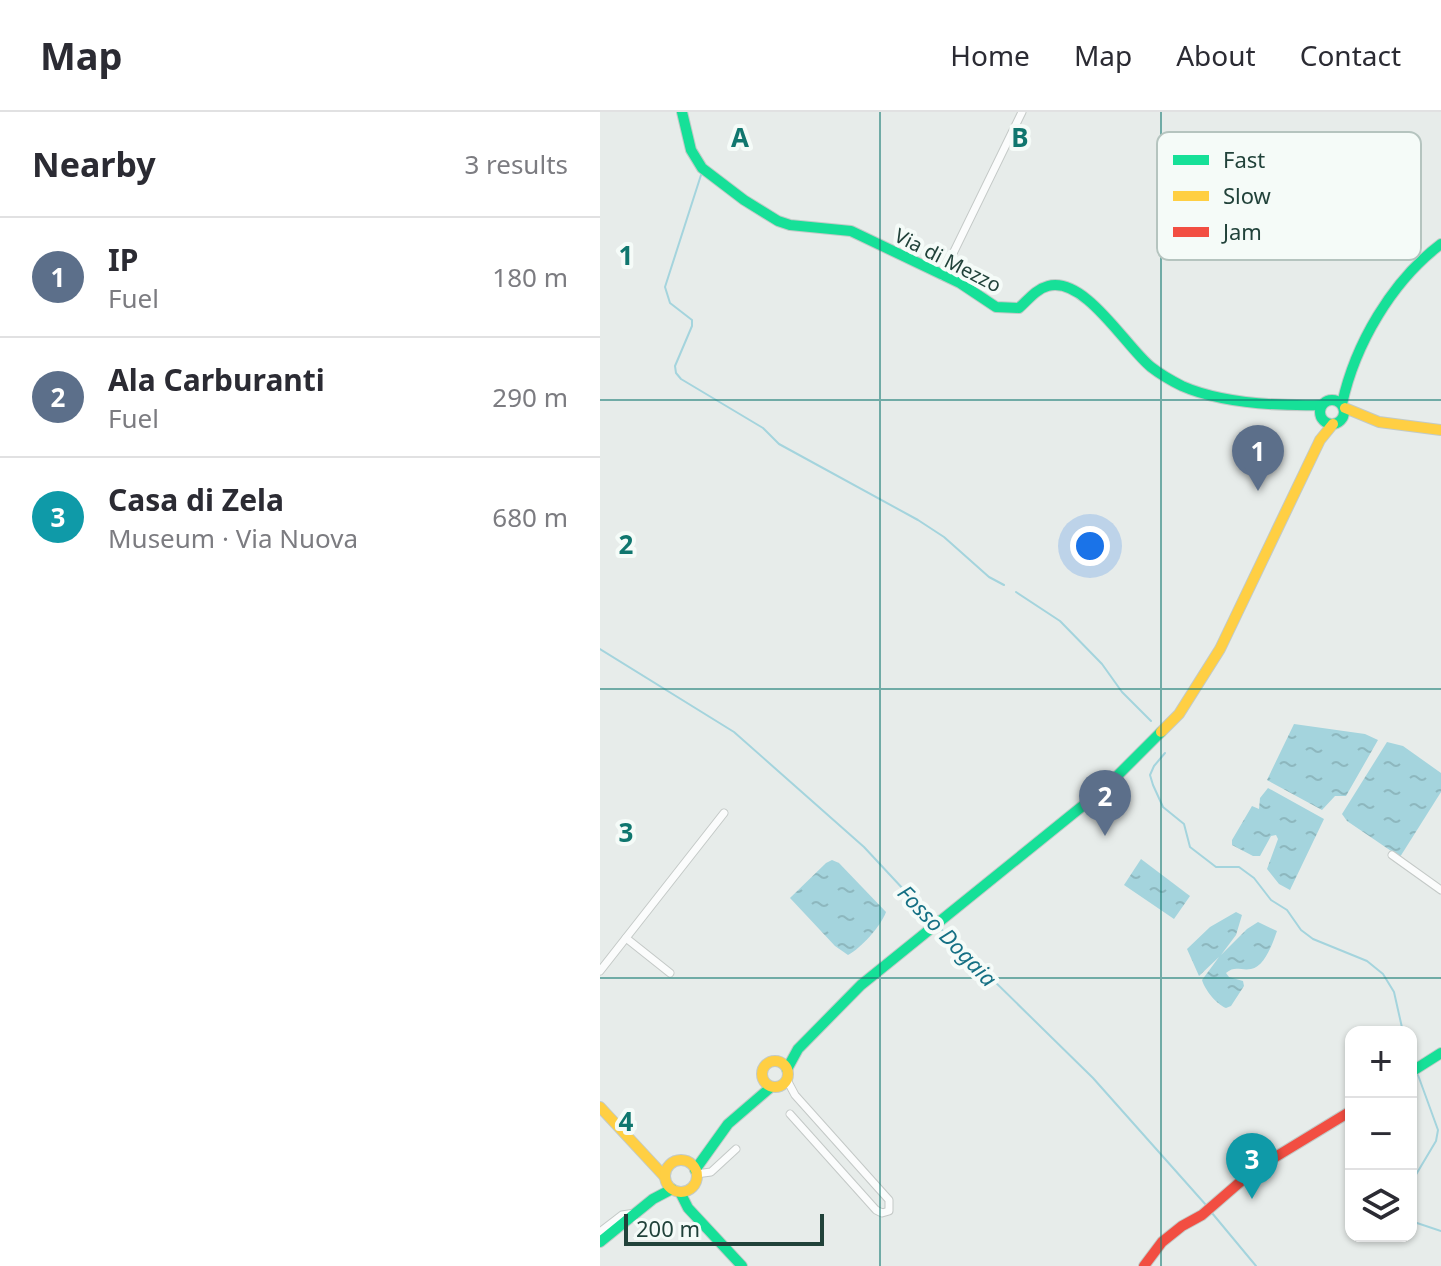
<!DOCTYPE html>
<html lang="en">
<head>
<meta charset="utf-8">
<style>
	body { margin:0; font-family:"Noto Sans",sans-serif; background:#f7f7f7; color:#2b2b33 }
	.controls { position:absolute; right:24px; bottom:24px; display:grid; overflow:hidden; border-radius:16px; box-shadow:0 2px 6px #0004 }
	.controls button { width:72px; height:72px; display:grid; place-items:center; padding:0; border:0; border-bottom:2px solid #e1e1e2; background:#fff; color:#2b2b33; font:40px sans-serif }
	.scale { position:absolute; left:24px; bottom:20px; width:200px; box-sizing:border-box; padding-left:8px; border:4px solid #21423a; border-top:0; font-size:22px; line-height:28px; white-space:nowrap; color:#21423a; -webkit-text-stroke:6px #f5fbf8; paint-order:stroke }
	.you { position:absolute; left:490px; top:434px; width:28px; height:28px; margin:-20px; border:6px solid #fff; border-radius:50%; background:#1a73e8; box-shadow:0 0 0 12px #1a73e833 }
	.badge { display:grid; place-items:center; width:52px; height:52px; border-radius:50%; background:#7c3aed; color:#fff; font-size:26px; font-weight:700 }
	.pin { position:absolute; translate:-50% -66px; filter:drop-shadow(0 2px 4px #0008) }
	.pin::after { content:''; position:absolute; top:42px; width:28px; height:24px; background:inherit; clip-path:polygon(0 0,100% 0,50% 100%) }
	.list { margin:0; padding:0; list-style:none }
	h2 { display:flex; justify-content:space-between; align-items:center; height:104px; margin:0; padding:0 32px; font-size:34px }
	h2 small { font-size:26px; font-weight:400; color:#7c7c81 }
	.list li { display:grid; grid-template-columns:52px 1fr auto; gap:24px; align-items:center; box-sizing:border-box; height:120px; padding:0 32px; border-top:2px solid #e1e1e2 }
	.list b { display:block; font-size:30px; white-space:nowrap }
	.list p { margin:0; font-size:26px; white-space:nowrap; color:#7c7c81 }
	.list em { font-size:26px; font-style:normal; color:#7c7c81 }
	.icon { flex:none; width:44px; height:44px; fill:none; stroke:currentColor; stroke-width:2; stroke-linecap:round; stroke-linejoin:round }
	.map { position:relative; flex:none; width:841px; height:1154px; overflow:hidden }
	header { display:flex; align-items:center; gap:48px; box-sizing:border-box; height:112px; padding:0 40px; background:#fff; border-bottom:2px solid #e1e1e2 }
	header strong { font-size:38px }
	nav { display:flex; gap:44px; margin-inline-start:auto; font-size:28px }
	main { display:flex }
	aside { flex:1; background:#fff }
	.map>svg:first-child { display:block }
	.water { fill:url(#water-ripples) }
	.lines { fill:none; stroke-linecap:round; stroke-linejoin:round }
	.stream { stroke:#a4d4dd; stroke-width:2 }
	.street-casing { stroke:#c4c9c7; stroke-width:9 }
	.fast-casing { stroke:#c2cac7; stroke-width:12 }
	.slow-casing { stroke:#c2cac7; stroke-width:12 }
	.jam-casing { stroke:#c2cac7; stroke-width:12 }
	.street { stroke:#fbfcfc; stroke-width:7 }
	.fast { stroke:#16e098; stroke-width:10 }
	.slow { stroke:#ffcf43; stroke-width:10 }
	.jam { stroke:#f24e42; stroke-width:10 }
	.grid { fill:none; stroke:#0f766e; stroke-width:2; stroke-opacity:0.55 }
	.labels { text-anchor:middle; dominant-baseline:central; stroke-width:8; stroke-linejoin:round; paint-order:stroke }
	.street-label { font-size:20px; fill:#21423a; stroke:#f5fbf8 }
	.water-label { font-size:22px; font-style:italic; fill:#157084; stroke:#f5fbf8 }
	.key { fill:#f5fbf8; stroke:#b5c4bf; stroke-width:2 }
	.key-label { font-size:22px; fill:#21423a }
	.grid-label { font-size:26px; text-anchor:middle; font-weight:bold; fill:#0f766e; stroke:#f5fbf8; stroke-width:8; stroke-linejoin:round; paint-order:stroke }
</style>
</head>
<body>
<header>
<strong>Map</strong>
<nav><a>Home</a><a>Map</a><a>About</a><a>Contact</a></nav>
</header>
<main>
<aside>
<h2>Nearby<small>3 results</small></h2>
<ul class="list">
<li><span class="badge" style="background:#5c6f8a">1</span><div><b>IP</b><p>Fuel</p></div><em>180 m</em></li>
<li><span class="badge" style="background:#5c6f8a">2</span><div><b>Ala Carburanti</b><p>Fuel</p></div><em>290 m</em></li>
<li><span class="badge" style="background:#0f9aa8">3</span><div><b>Casa di Zela</b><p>Museum · Via Nuova</p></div><em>680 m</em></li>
</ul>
</aside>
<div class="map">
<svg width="841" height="1154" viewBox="0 0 841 1154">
	<defs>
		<pattern id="water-ripples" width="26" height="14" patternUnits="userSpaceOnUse" patternTransform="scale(2)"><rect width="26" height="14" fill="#a4d4dd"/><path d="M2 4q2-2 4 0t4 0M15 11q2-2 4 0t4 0" fill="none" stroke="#8db7be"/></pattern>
	</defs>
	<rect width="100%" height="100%" fill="#e7ecea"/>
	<g class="water">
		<path d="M 694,612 L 765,622 L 778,628 L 746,684 L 735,684 L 722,698 L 667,668 Z"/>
		<path d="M 787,630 L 803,634 L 841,661 L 841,680 L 800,745 L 747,709 L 742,702 Z"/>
		<path d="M 668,676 L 724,707 L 690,778 L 679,772 L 667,757 L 678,727 L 676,723 L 671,724 L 660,744 L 653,744 L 632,733 L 632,728 L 652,694 L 659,697 L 660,686 Z"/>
		<path d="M 541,747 L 590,784 L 574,807 L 524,773 Z"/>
		<path d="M 232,748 L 239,751 L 286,800 C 281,814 261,836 248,843 L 235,834 L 190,786 L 226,751 Z"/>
		<path d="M 636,800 L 642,803 L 636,823 L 621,843 L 647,817 L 658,810 L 677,819 C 673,830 665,855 651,857 C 641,859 635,853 626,861 L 629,865 L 643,869 L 644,874 L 631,894 L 626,896 C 616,892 605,878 602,868 L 619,845 L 599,864 L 587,837 L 610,815 Z"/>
	</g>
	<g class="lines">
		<g class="stream">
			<path d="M 101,63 L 65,175 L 70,191 L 92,208 L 92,214 L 75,254 L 76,261 L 81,267 L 163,316 L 179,332 L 318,408 L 344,425 L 389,465 L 404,473"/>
			<path d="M 416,480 L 460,509 L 502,552 L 522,580 L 551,609"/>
			<path d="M 0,537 L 134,620 L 264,735 L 332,808"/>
			<path d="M 565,641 L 554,654 L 550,663 L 553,673 L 563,695 L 584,712 L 590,735 L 616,755 L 639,755 L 654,766 L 671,788 L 687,798 L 701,818 L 713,827 L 767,849 L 783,862 L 794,880 L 803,920"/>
			<path d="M 339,815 L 493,966 L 606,1093"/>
			<path d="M 811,943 L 815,953"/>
			<path d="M 811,1071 L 836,1029 L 838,1018 L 818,963"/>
			<path d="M 612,1101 L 656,1154"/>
			<path d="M 811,1109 L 841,1119"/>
		</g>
		<g class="street-casing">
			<g id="street">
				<path d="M 342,164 L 422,0"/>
				<path d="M 792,743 L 841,778"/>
				<path d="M 26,826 L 70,861"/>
				<path d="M 0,859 L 124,701"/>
				<path d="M 187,968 L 195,983 L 289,1088 L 289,1099 L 282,1101 L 276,1098 L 190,1002"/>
				<path d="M 96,1062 L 111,1060 L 136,1037"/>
				<path d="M 0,1120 L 22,1103 L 35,1101"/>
			</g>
		</g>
		<g class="fast-casing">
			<g id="fast">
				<path d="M 82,0 L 91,38 L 102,56 L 144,88 L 178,109 L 190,113 L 251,119 L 360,171 L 396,195 L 419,196 C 428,188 436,177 448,174 C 485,164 526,235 551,255 C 560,262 572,269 582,274 C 623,292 678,294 722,293"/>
				<circle cx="732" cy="300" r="12"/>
				<path d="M 742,292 C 755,232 792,169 841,132"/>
				<path d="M 187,957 L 198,937 L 261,873 L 506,675 L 561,620"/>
				<path d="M 811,960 L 841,941"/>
				<path d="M 95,1058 L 128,1012 L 171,975"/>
				<path d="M 80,1080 L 88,1096 L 142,1154"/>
				<path d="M 0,1130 L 53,1087 L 72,1077"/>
			</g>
		</g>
		<g class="slow-casing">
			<g id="slow">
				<path d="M 745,296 L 779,310 L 841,318"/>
				<path d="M 561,620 L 579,602 L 620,537 L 720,328 L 733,312"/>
				<circle cx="175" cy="962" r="13"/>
				<path d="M 0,995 L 65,1065"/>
				<circle cx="81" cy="1064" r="16"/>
			</g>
		</g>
		<g class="jam-casing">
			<path id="jam" d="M 544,1154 L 562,1130 L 582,1114 L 602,1103 L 654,1058 L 751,999"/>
		</g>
		<use href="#street" class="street"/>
		<use href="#fast" class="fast"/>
		<use href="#slow" class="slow"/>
		<use href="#jam" class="jam"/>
	</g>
	<path class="grid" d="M 280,0 L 280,1154M 561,0 L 561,1154M 0,288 L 841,288M 0,577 L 841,577M 0,866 L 841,866"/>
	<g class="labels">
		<g class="street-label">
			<text transform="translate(348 148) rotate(27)">Via di Mezzo</text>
		</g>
		<g class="water-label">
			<text transform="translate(348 823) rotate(46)">Fosso Dogaia</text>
		</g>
	</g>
	<rect x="557" y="20" width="264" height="128" rx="12" class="key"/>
	<rect x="573" y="43" width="36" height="10" fill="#16e098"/>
	<rect x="573" y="79" width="36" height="10" fill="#ffcf43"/>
	<rect x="573" y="115" width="36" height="10" fill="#f24e42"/>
	<g class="key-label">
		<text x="623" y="56">Fast</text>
		<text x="623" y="92">Slow</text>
		<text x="623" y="128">Jam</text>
	</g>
	<g class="grid-label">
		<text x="140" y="35">A</text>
		<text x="420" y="35">B</text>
		<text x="26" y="153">1</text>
		<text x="26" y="442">2</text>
		<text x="26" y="730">3</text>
		<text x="26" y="1019">4</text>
	</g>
</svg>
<div class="controls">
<button>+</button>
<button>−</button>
<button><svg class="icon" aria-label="layers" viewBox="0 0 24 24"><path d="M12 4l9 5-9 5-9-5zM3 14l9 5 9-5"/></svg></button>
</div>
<div class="scale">200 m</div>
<div class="you"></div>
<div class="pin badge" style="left:658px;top:379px;background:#5c6f8a">1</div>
<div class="pin badge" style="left:505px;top:724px;background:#5c6f8a">2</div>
<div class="pin badge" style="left:652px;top:1087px;background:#0f9aa8">3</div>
</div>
</main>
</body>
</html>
